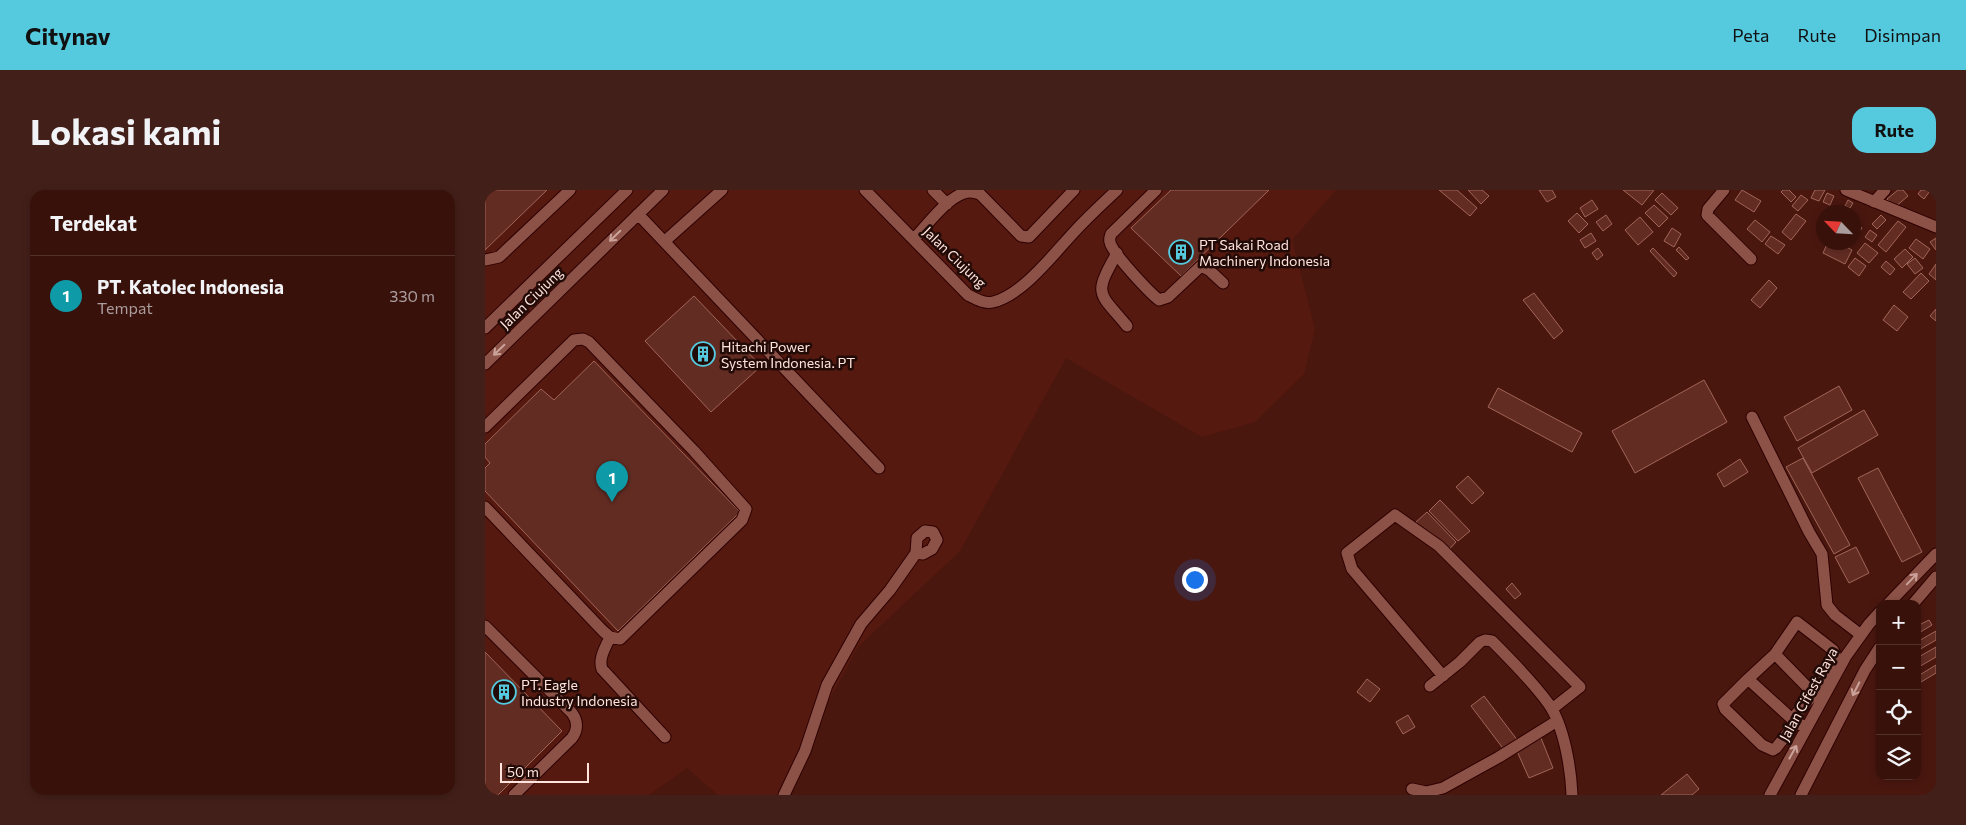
<!DOCTYPE html>
<html lang="id">
<meta charset="utf-8">
<style>
:root{--surface:#38110b;--page:#431f19;--text:#f1f3f6;--muted:#ab9d9d;--line:#52312c;--accent:#55cadf}
body{margin:0;font-family:Commissioner,sans-serif;background:var(--page);color:var(--text)}
.controls{position:absolute;right:15px;bottom:15px;display:grid;overflow:hidden;border-radius:10px;box-shadow:0 2px 8px #0003}
.controls button{width:45px;height:45px;display:grid;place-items:center;padding:0;border:0;border-bottom:1px solid var(--line);background:var(--surface);color:var(--text);font:25px sans-serif}
.compass{position:absolute;left:1331px;top:15px;width:45px;height:45px;border-radius:50%;background:var(--surface);box-shadow:0 2px 8px #0003;rotate:295deg}
.scale{position:absolute;left:15px;bottom:12px;width:89px;box-sizing:border-box;padding-left:5px;border:2px solid #ffe3dd;border-top:0;font-size:14px;line-height:18px;white-space:nowrap;color:#ffe3dd;-webkit-text-stroke:4px #220b07;paint-order:stroke}
.you{position:absolute;left:709px;top:389px;width:18px;height:18px;margin:-12px;border:4px solid #fff;border-radius:50%;background:#1a73e8;box-shadow:0 0 0 8px #1a73e833}
.badge{display:grid;place-items:center;width:32px;height:32px;border-radius:50%;background:var(--accent);color:#fff;font-size:16px;font-weight:700}
.pin{position:absolute;translate:-50% -41px;filter:drop-shadow(0 1px 2px #0008)}
.pin::after{content:'';position:absolute;top:26px;width:18px;height:15px;background:inherit;clip-path:polygon(0 0,100% 0,50% 100%)}
.list{margin:0;padding:0;list-style:none}
h2{display:flex;justify-content:space-between;align-items:center;height:65px;margin:0;padding:0 20px;font-size:21px}
h2 small{font-size:16px;font-weight:400;color:var(--muted)}
.list li{display:grid;grid-template-columns:32px 1fr auto;gap:15px;align-items:center;box-sizing:border-box;height:80px;padding:0 20px;border-top:1px solid var(--line)}
.list b{display:block;font-size:19px;white-space:nowrap}
.list p{margin:0;font-size:16px;white-space:nowrap;color:var(--muted)}
.list em{font-size:16px;font-style:normal;color:var(--muted)}
.icon{flex:none;width:28px;height:28px;fill:none;stroke:currentColor;stroke-width:2;stroke-linecap:round;stroke-linejoin:round}
.map{position:relative;flex:none;width:1451px;height:605px;overflow:hidden;border-radius:15px}
header{display:flex;align-items:center;gap:30px;box-sizing:border-box;height:70px;padding:0 25px;background:var(--accent);color:#111}
header strong{font-size:24px}
nav{display:flex;gap:28px;margin-inline-start:auto;font-size:18px}
.intro{display:flex;align-items:center;justify-content:space-between;box-sizing:border-box;height:120px;padding:0 30px}
h1{margin:0;font-size:35px}
.button{padding:12px 22px;border-radius:15px;background:var(--accent);color:#111;font-size:18px;font-weight:700}
main{display:flex;gap:30px;padding:0 30px}
aside{flex:1;background:var(--surface);border-radius:15px;box-shadow:0 2px 8px #0003}
.map>svg:first-child{display:block}
.built{fill:#551910}
.building{fill:#622c23;stroke:#a16559}
.lines{fill:none;stroke-linecap:round;stroke-linejoin:round}
.minor-casing{stroke:#2e0000;stroke-width:13}
.minor{stroke:#8c5247;stroke-width:11}
.oneway{stroke:#cba29a}
.labels{text-anchor:middle;dominant-baseline:central;stroke-width:5;stroke-linejoin:round;paint-order:stroke}
.poi-label{font-size:14px;fill:#ffe3dd;stroke:#220b07;text-anchor:start}
.street-label{font-size:14px;fill:#ffe3dd;stroke:#220b07}
</style>
<header>
<strong>Citynav</strong>
<nav><a>Peta</a><a>Rute</a><a>Disimpan</a></nav>
</header>
<div class="intro"><h1>Lokasi kami</h1><a class="button">Rute</a></div>
<main>
<aside>
<h2>Terdekat<small></small></h2>
<ul class="list">
<li><span class="badge" style="background:#0f9aa8">1</span><div><b>PT. Katolec Indonesia</b><p>Tempat</p></div><em>330 m</em></li>
</ul>
</aside>
<div class="map">
<svg width="1451" height="605" viewBox="0 0 1451 605">
<rect width="100%" height="100%" fill="#4a170f"/>
<path class="built" d="M0,0h851l-44,50 23,89 -11,45 -49,48 -53,15 -136,-79 -106,193 -102,96 -80,148h-60l-31,-27 -38,27h-164z"/>
<path class="building" d="M0,0h62l-62,60z
M686,0h98l-88,86 -50,-48z
M954,0h18l20,18 -7,8z
M983,0h14l7,6 -8,8z
M1054,0h13l4,7 -9,5z
M1138,0h31l-12,15z
M1257,0l19,11 -7,11 -19,-12z
M1298,0h6l7,7 -5,5 -10,-10z
M1330,0h10l-6,11 -8,-3z
M1413,0h5l5,6 -14,12 -7,-9z
M1436,0l9,1 -6,8 -6,-5z
M1177,3l16,15 -7,7 -16,-15z
M1342,3l7,3 -4,9 -7,-3z
M1316,5l7,5 -10,11 -6,-5z
M1107,10l6,9 -13,8 -5,-9z
M1363,10l5,3 -3,5 -5,-2z
M1169,15l14,13 -9,9 -14,-14z
M1092,23l11,11 -9,9 -11,-12z
M1311,24l10,7 -15,19 -9,-8z
M1121,25l6,9 -9,7 -7,-9z
M1396,25l5,5 -9,9 -5,-5z
M1155,27l13,15 -15,13 -13,-15z
M1270,30l15,12 -8,10 -15,-13z
M1413,31l8,6 -20,25 -8,-7z
M1368,32l9,6 -6,8 -3,-1z
M1187,38l9,6 -7,13 -10,-6z
M1385,40l7,5 -5,7 -7,-5z
M1106,43l5,8 -11,7 -5,-8z
M1286,46l14,9 -7,9 -13,-10z
M1451,48v12l-6,-8z
M1431,49l14,10 -7,10 -14,-11z
M1343,52h9l15,8 -7,14 -22,-11z
M1380,53l13,10 -9,10 -12,-10z
M1194,57l10,11 -3,2 -10,-10z
M1113,58l5,7 -6,5 -5,-7z
M1168,58l24,25 -3,4 -24,-26z
M1420,59l8,8 -11,11 -8,-9z
M1370,68l11,8 -7,10 -11,-9z
M1430,68l8,10 -8,6 -8,-10z
M1401,71l9,8 -5,6 -9,-8z
M1451,74v16l-7,-6z
M1436,83l8,8 -18,18 -8,-7z
M1284,90l8,8 -17,20 -9,-8z
M1049,103l29,38 -9,8 -31,-39z
M209,106l67,70 -50,46 -66,-71z
M1409,115l14,12 -11,14 -14,-11z
M1451,119v12l-6,-5z
M109,171l146,151 -122,119 -133,-140v-23l5,-5 -5,-6v-13l56,-55 13,11z
M1219,190l23,42 -92,51 -23,-42z
M1354,196l13,24 -55,31 -13,-24z
M1013,198l84,45 -10,19 -84,-45z
M1379,220l14,25 -66,38 -14,-25z
M1318,268l47,87 -16,9 -48,-87z
M1255,269l8,13 -24,15 -7,-13z
M1393,278l44,84 -20,10 -44,-84z
M983,286l16,17 -12,11 -16,-17z
M955,310l30,31 -12,10 -29,-30z
M942,322l29,30 -10,11 -30,-31z
M1371,357l13,26 -20,10 -14,-26z
M1027,393l9,11 -6,5 -9,-10z
M1444,430l3,5 -15,9v-8z
M1451,441v9l-19,11v-9z
M1451,457v10l-19,11v-10z
M0,462l77,79 -64,64h-13z
M1451,475v8l-15,9 -3,-6z
M882,489l13,10 -10,13 -13,-10z
M999,506l34,45 -13,10 -34,-45z
M923,525l7,12 -12,7 -7,-12z
M1056,548l12,30 -24,10 -13,-29z
M1202,584l12,15 -7,6h-31z"/>
<g class="lines">
<g class="minor-casing">
<path id="minor" d="M380,0l103,105c8,4 16,9 25,7 30,-7 62,-50 83,-72 13,-14 27,-27 41,-40
M448,0l14,14
M671,0l-45,44c-1,3 -2,5 -1,8 2,11 39,50 49,58l9,-3 33,-31 8,4 14,13
M1239,0l-16,19 -1,6 44,44
M1361,0l90,37
M1389,12l11,-12
M153,24l241,254
M429,49c12,-13 33,-41 50,-46 6,-2 10,-1 16,1l41,42 8,1 45,-47
M180,51l57,-51
M632,63c-24,43 -19,38 10,73
M0,70l14,-3 71,-67
M0,138l142,-138
M0,174l178,-174
M1267,227l57,115 13,22 5,51 8,10 26,20
M0,237l89,-87 9,-1 6,3 105,109 52,58 -4,11 -122,119 -10,-2 -7,-6 -118,-124
M1403,414l48,-50
M1428,414l23,-27
M0,436l87,87c6,8 6,17 0,25l-58,57
M125,447c-4,10 -12,21 -8,32l63,68
M1290,464l39,40
M958,486l-91,-107 -5,-16 48,-38 44,31 141,141 -28,22
M1263,489l27,-25 22,-32 36,28 2,4v8l-17,23 -4,9 -22,25
M945,496l30,-24 20,-20 5,-2 7,1c18,18 41,41 56,62 16,22 23,66 24,92
M1312,531l-21,27 -3,2 -11,-5 -37,-36 -2,-5 25,-25 44,40 14,9
M927,599l14,3 17,-4 56,-31 58,-36
M299,605l21,-44 22,-66 34,-61 29,-34 26,-37 1,-15 8,-7 8,1 4,8 -5,9 -9,5 -7,-1
M1285,605l76,-139 23,-32 11,-12
M1316,605l64,-125 15,-23"/>
</g>
<use href="#minor" class="minor"/>
</g>
<defs><path id="oneway-shaft" d="M-6 0H5M1.5-3L5.5 0L1.5 3" fill="none" stroke-width="1.6" stroke-linecap="round" stroke-linejoin="round" transform="scale(1.25)"/></defs>
<g class="oneway">
<use href="#oneway-shaft" transform="translate(130 46) rotate(136)"/>
<use href="#oneway-shaft" transform="translate(14 160) rotate(136)"/>
<use href="#oneway-shaft" transform="translate(1427 389) rotate(-46)"/>
<use href="#oneway-shaft" transform="translate(1371 499) rotate(117)"/>
<use href="#oneway-shaft" transform="translate(1308 562) rotate(-61)"/>
</g>
<defs>
<g id="building-ring" transform="scale(1.25)"><circle r="9.5" fill="#220b07" stroke="#55cadf" stroke-width="1.5"/><path d="M-4-6H4V6H1V3H-1V6H-4ZM-2.5-4.3h1.7v1.8h-1.7ZM.8-4.3h1.7v1.8H.8ZM-2.5-1h1.7V.8h-1.7ZM.8-1h1.7V.8H.8Z" fill="#55cadf"/></g>
</defs>
<g fill-rule="evenodd">
<use href="#building-ring" x="696" y="62"/>
<use href="#building-ring" x="218" y="164"/>
<use href="#building-ring" x="19" y="502"/>
</g>
<g class="labels">
<g class="poi-label">
<text x="714" y="54">PT Sakai Road<tspan x="714" dy="16">Machinery Indonesia</tspan></text>
<text x="236" y="156">Hitachi Power<tspan x="236" dy="16">System Indonesia. PT</tspan></text>
<text x="36" y="494">PT. Eagle<tspan x="36" dy="16">Industry Indonesia</tspan></text>
</g>
<g class="street-label">
<text transform="translate(470 67) rotate(44)">Jalan Ciujung</text>
<text transform="translate(46 108) rotate(-44)">Jalan Ciujung</text>
<text transform="translate(1323 504) rotate(-61)">Jalan Cifest Raya</text>
</g>
</g>
</svg>
<div class="controls">
<button>+</button>
<button>−</button>
<button><svg class="icon" aria-label="locate" viewBox="0 0 24 24"><circle cx="12" cy="12" r="6"/><path d="M12 2v4M12 18v4M2 12h4M18 12h4"/></svg></button>
<button><svg class="icon" aria-label="layers" viewBox="0 0 24 24"><path d="M12 4l9 5-9 5-9-5zM3 14l9 5 9-5"/></svg></button>
</div>
<svg class="compass" viewBox="-18 -18 36 36"><path d="M0-13l5 13h-10z" fill="#e53935"/><path d="M0 13l5-13h-10z" fill="#ab9d9d"/></svg>
<div class="scale">50 m</div>
<div class="you"></div>
<div class="pin badge" style="left:127px;top:312px;background:#0f9aa8">1</div>
</div>
</main>
